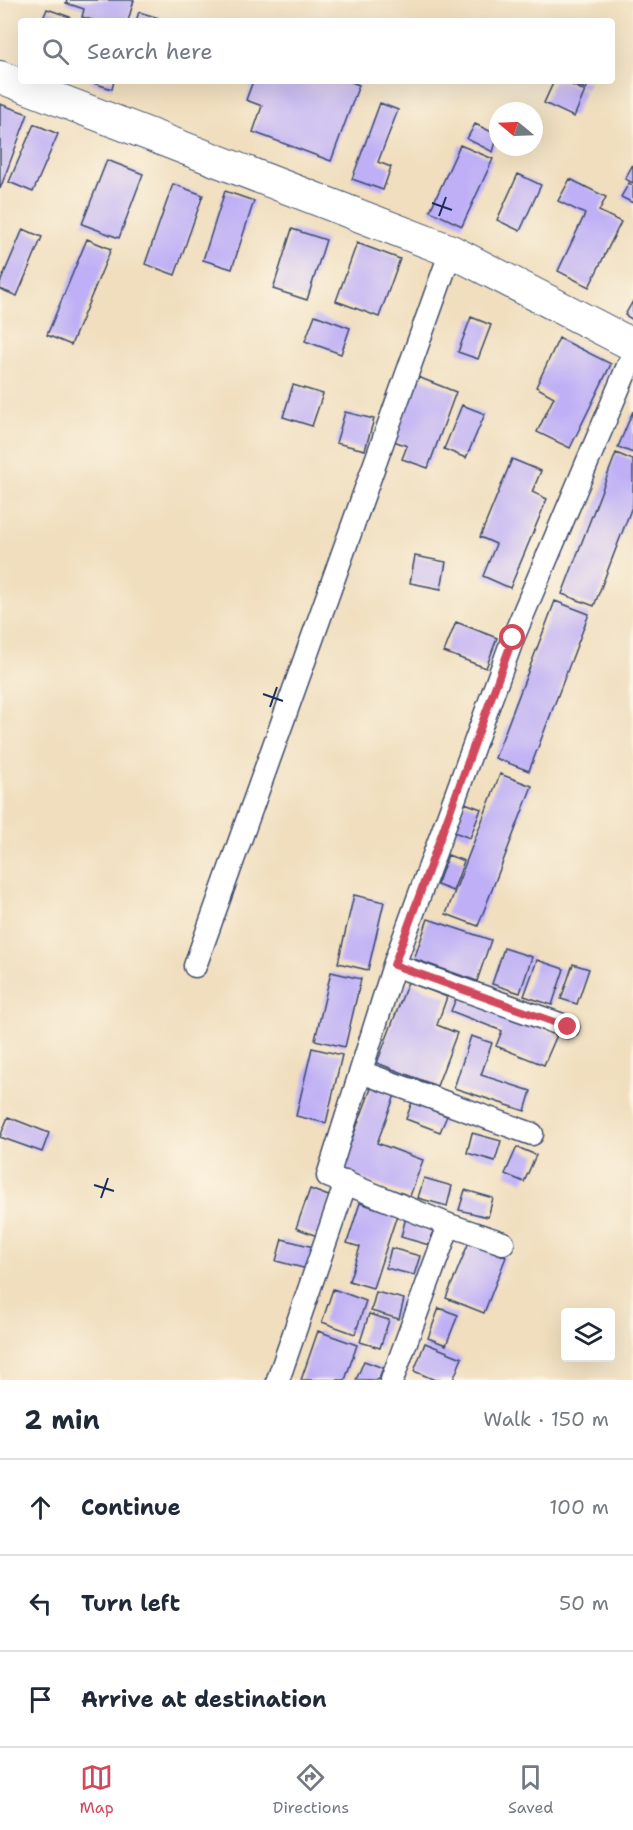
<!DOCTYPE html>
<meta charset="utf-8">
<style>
:root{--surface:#fff;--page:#f6f6f7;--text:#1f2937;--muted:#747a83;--line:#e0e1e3;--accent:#d1495b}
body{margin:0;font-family:"Shantell Sans",sans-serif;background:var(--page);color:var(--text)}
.controls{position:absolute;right:18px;bottom:18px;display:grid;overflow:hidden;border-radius:6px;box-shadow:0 6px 24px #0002}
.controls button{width:54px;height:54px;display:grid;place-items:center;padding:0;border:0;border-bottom:2px solid var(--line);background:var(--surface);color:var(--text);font:30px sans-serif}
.compass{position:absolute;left:489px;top:102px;width:54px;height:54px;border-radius:50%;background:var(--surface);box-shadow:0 6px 24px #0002;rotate:289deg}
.stop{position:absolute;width:18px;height:18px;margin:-14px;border:4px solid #d1495b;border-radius:50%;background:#fff}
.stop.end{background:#d1495b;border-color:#fff;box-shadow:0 2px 6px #0008}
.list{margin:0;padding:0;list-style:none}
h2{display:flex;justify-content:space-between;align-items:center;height:78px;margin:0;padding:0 24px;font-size:26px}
h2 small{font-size:20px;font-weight:400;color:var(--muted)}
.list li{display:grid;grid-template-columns:39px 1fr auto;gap:18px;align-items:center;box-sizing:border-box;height:96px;padding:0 24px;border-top:2px solid var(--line)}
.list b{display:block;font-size:22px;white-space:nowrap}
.list em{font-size:20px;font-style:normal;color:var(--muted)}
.icon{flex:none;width:33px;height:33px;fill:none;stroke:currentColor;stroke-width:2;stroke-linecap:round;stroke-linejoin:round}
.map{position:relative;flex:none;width:633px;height:1380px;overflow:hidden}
.search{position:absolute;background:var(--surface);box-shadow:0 6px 24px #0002;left:18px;right:18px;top:18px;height:66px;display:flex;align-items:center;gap:15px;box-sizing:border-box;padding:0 21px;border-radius:6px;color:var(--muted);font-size:22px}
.sheet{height:366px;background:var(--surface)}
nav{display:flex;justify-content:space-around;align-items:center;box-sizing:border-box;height:84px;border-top:2px solid var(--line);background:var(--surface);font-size:16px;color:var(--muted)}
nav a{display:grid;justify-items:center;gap:3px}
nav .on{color:var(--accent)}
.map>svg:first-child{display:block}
.building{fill:#beaff6}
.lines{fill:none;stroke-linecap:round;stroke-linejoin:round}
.street-casing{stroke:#3b496c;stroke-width:25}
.secondary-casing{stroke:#3b496c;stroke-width:34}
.street{stroke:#fff;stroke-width:22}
.secondary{stroke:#fff;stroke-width:32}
.route{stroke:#d1495b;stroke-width:8}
.ticks{fill:none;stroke:#1b2f5e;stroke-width:2}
</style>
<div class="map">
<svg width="633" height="1380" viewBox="0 0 633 1380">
<rect width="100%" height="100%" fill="#fcf5e5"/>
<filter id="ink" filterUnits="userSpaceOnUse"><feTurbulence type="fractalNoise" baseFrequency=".0167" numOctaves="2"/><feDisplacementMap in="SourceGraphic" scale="12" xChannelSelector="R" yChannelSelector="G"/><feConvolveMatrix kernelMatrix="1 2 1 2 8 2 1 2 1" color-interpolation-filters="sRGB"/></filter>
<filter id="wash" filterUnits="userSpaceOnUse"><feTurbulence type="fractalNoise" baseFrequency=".008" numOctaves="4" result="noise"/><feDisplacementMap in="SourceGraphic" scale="24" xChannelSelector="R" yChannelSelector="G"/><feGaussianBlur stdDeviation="1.35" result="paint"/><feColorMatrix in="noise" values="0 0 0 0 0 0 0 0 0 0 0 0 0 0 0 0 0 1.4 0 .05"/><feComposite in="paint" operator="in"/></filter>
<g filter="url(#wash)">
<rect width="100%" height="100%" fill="#f0debe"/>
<g id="blocks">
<path class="building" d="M67,0h67l-6,21h-33l-13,-4 2,-8 -18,-6z
M47,9l23,8 -1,4h-27z
M139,12l20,6 -1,3h-22z
M87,81h27l-2,8z
M253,81h96l10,4 -28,76 -78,-29 9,-26 -16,-6z
M554,81h9l22,10 -11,26 -30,-14z
M567,81h23l-4,8z
M380,103l18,7 -20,52 13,5 -8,23 -31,-11z
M0,104l28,10 -28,75z
M34,124l24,10 -25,58 -24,-10z
M475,124l23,11 -5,17 -26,-13z
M460,145l33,14 -31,67 -32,-15z
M107,160l36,14 -24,64 -37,-14z
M633,164v19l-8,-4z
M518,174l23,11 -21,46 -23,-11z
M570,179l36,18 -7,14 22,11 -32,65 -31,-16 27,-57 -27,-13z
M629,183l4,3v17l-12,-6z
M173,184l30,11 -28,80 -30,-11z
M225,191l29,10 -22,68 -29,-9z
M23,229l19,8 -25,59 -17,-7v-6z
M292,229l34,11 -19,60 -34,-11z
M87,239l24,10 -40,96 -24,-10z
M357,243l43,16 -21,58 -43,-16z
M633,301v19l-8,-5z
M315,315l35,13 -9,26 -36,-13z
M471,317l20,8 -13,34 -20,-7z
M559,338l52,26 -41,84 -33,-16 17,-35 -18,-10z
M418,377l38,15 -28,76 -26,-9 5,-13 -13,-5z
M293,385l30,9 -11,32 -29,-9z
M462,405l23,9 -19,44 -22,-9z
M633,411v42l-15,-6z
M345,412l29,7 -9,31 -29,-7z
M616,453l17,7v44l-39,102 -32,-12z
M512,459l29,12 -9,21 15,7 -37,89 -27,-12 13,-32 -16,-7z
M415,556l31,6 -5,27 -31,-6z
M555,601l34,13 -60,157 -34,-13z
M456,622l41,16 -11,30 -42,-16z
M500,774l32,12 -54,140 -32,-12z
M465,803l16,6 -11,29 -16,-6z
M448,855l16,6 -11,30 -16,-6z
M354,895l30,7 -16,68 -30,-7z
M428,919l63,21 -14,41 -63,-22z
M504,948l28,9 -12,36 -28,-9z
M537,960l27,9 -12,36 -28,-9z
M573,964l16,5 -12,35 -16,-5z
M331,972l30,7 -16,68 -30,-7z
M408,982l39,15 -10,28 20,8 -20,53 -60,-23z
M457,996l100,39 -13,30 -48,-19 6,-15 -51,-20z
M471,1036l21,7 -11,32 50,16 -6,20 -71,-23z
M312,1048l30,7 -16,68 -30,-7z
M372,1086l23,9 -18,48 46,17 -13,36 -70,-25z
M412,1102l35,14 -7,16 -34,-13z
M8,1117l41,16 -7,19 -42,-15z
M472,1133l29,8 -6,20 -28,-8z
M517,1147l19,8 -12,27 -19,-8z
M424,1178l28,8 -5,20 -29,-8z
M310,1189l21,8 -14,39 -21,-8z
M465,1190l28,8 -5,19 -29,-7z
M360,1203l37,12 -24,73 -24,-7 11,-34 -13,-4z
M406,1217l29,8 -6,20 -28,-8z
M282,1239l39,10 -6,22 -39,-10z
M469,1242l37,15 -22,56 -38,-15z
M391,1248l29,8 -6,19 -28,-7z
M333,1289l33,12 -11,33 -33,-12z
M376,1292l28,7 -5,20 -28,-8z
M439,1308l19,7 -12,30 -18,-7z
M369,1314l20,6 -9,28 -20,-6z
M318,1331l39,14 -12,35h-44z
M425,1343l37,15 -9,22h-18l-21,-9z
M364,1361l19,7 -5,12h-22z"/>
</g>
</g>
<g filter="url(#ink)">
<use href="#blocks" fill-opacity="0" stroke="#3b496c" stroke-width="1.5"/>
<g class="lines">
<g class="street-casing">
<path id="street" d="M394,965l174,62
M195,966l256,-715
M361,1072l171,62
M503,1243l-54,-18 -121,-49 66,-211 119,-327 120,-284
M278,1380l68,-198
M392,1380l57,-155"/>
</g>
<g class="secondary-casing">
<path id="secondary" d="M0,77l451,174 182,94"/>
</g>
<use href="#street" class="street"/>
<use href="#secondary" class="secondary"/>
</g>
</g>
<g class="lines" filter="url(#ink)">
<path class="route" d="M513,638l-119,327 174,62"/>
</g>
<path class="ticks" d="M432,203l20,7M439,216l7,-19M263,694l20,7M270,707l7,-20M94,1185l20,6M101,1198l7,-20"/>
</svg>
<div class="controls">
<button><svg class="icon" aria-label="layers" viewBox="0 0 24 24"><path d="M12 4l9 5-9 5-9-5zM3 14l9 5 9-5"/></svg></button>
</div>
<svg class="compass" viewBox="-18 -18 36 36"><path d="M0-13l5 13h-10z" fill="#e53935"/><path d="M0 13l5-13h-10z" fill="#747a83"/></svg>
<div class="stop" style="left:513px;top:638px"></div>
<div class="stop end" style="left:568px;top:1027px"></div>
<div class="search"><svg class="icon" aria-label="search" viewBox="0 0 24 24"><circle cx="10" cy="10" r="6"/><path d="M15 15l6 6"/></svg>Search here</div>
</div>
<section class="sheet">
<h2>2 min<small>Walk · 150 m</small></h2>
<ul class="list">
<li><svg class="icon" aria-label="ahead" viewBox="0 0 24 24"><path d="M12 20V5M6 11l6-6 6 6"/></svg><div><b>Continue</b></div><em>100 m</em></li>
<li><svg class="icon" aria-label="left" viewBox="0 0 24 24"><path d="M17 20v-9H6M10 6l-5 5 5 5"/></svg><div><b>Turn left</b></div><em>50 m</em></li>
<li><svg class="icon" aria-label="arrive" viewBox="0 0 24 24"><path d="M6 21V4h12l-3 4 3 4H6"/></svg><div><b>Arrive at destination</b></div></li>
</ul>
</section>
<nav>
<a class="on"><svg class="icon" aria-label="map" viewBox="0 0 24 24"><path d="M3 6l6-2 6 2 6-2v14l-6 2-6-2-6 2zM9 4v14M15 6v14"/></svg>Map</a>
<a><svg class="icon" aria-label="directions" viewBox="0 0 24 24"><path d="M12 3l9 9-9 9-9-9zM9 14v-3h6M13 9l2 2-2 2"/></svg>Directions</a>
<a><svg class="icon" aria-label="saved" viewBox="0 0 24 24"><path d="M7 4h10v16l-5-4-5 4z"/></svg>Saved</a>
</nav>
